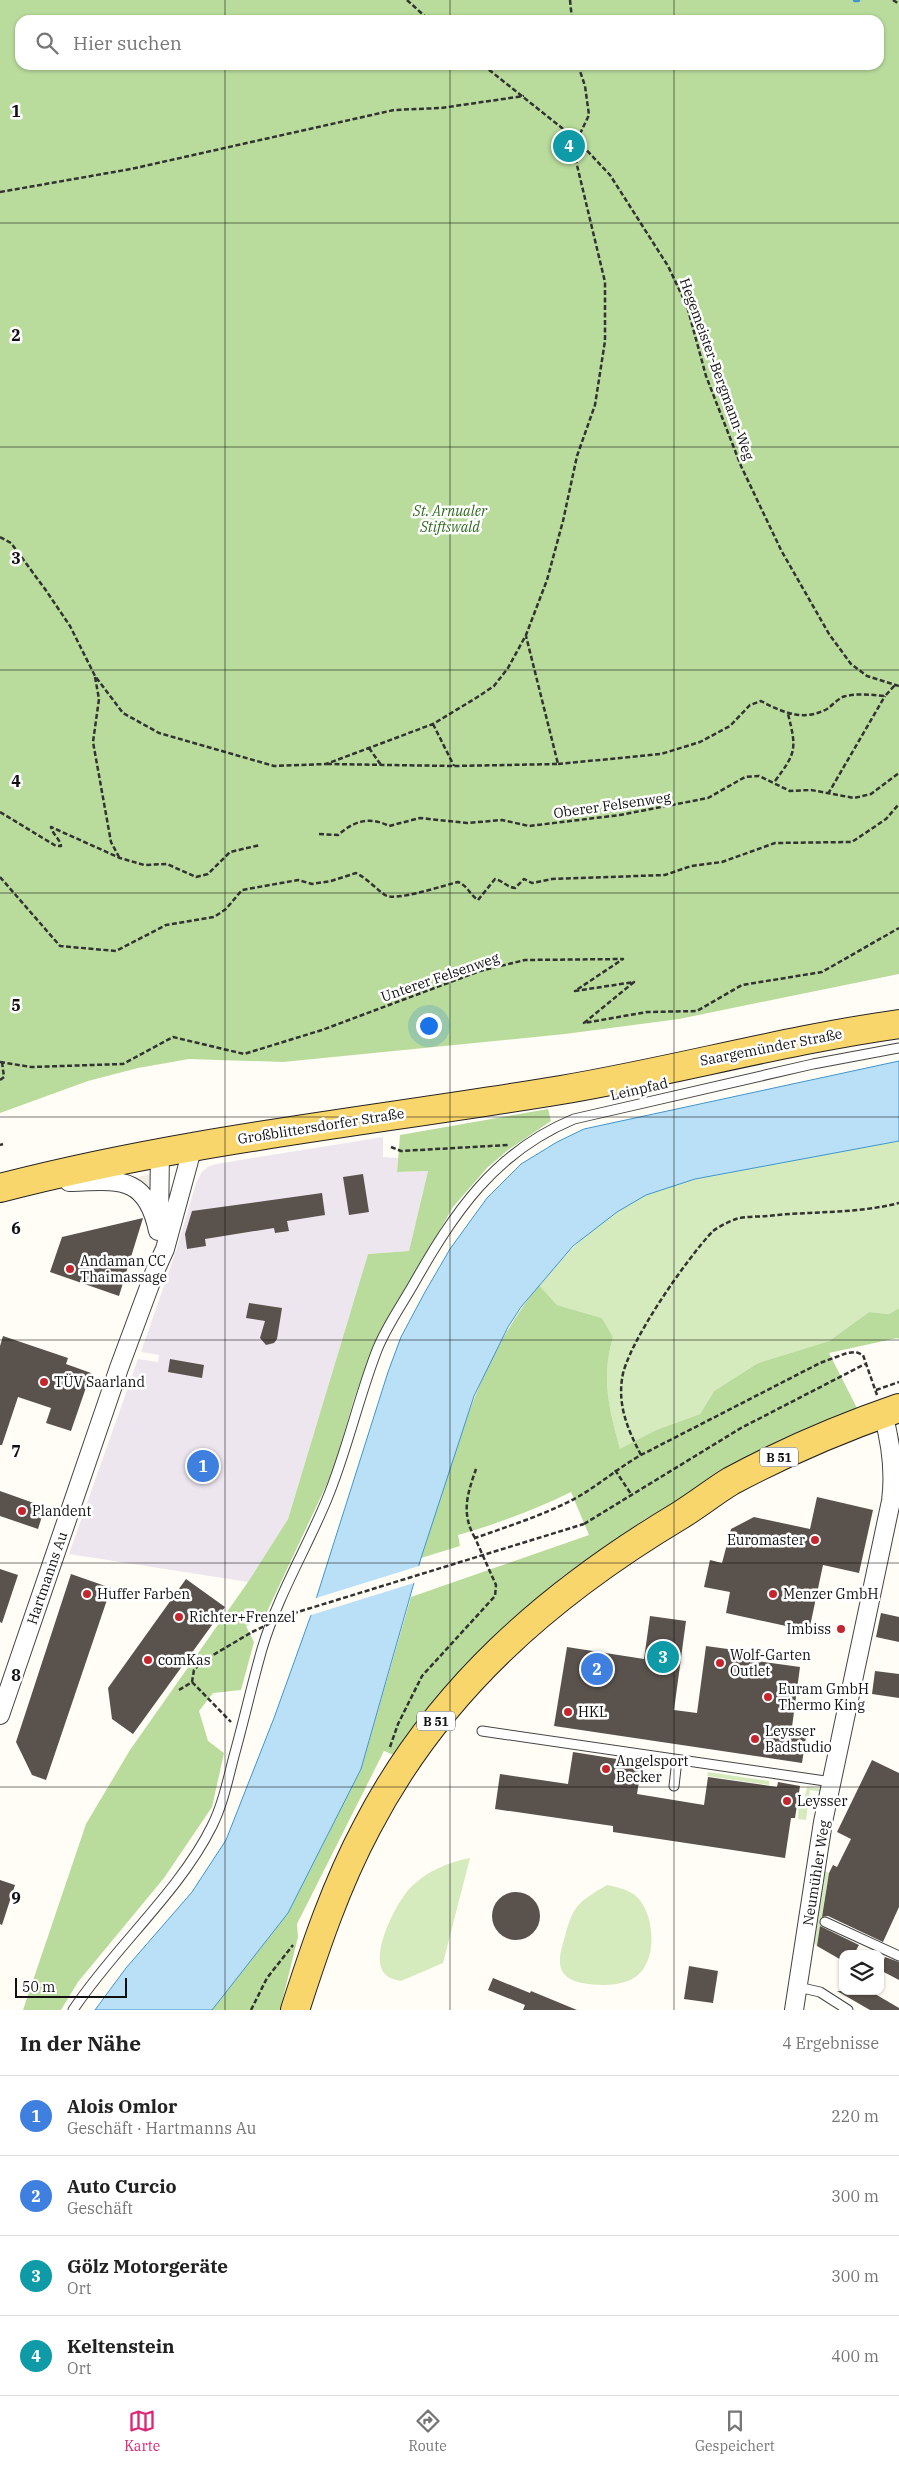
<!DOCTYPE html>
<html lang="de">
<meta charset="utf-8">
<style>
:root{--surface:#fff;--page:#f2f2f2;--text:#222;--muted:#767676;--line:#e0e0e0;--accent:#db2777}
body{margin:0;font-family:"IBM Plex Serif",serif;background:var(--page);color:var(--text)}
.controls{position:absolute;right:15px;bottom:15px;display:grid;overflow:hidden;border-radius:10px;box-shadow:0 1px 4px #0004}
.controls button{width:45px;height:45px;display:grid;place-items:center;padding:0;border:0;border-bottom:1px solid var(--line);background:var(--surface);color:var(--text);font:25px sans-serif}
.scale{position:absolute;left:15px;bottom:12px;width:112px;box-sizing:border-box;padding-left:5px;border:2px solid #111;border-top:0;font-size:14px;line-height:18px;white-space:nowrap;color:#111;-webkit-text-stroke:4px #fff;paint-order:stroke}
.you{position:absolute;left:428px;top:1025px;width:18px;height:18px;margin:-12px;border:4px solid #fff;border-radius:50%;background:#1a73e8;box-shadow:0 0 0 8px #1a73e833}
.badge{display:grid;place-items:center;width:32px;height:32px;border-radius:50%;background:var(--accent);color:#fff;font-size:16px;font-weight:700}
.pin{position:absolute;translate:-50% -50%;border:2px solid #fff;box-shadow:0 1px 5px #0006}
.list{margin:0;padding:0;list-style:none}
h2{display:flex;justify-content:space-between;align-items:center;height:65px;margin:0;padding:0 20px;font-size:21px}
h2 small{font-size:16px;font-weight:400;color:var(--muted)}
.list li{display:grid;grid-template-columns:32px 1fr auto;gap:15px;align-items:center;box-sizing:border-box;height:80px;padding:0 20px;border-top:1px solid var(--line)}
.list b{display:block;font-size:19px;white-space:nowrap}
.list p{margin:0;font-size:16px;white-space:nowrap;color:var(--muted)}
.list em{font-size:16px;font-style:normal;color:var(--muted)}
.icon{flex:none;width:28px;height:28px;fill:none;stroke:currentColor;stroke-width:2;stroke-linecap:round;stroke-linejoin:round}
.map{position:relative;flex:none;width:899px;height:2010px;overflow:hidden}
.search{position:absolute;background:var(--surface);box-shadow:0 1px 4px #0004;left:15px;right:15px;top:15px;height:55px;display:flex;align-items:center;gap:12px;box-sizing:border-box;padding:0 18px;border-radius:15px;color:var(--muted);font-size:19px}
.sheet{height:385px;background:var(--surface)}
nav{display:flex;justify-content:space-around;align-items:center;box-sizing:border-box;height:70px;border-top:1px solid var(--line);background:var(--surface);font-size:14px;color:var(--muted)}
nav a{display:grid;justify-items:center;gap:2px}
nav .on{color:var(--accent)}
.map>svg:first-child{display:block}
.industrial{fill:#eee6ef}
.green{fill:#d5ebbd}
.forest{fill:#b9dc9c;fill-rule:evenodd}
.plaza{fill:#f1ede2}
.water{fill:#b9e0f7;stroke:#3f96cf}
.pier{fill:#fffdf5}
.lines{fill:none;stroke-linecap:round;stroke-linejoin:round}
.stream{stroke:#3f96cf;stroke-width:4.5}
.building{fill:#5a524d}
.service-casing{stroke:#444;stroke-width:11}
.minor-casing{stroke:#444;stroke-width:20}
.primary-casing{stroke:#222;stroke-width:30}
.path{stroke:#333;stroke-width:2.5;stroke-dasharray:5 2.5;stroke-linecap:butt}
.service{stroke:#fff;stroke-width:9}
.minor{stroke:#fff;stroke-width:18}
.primary{stroke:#f9d66b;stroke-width:28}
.path-bridge{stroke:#333;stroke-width:2.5;stroke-dasharray:5 2.5;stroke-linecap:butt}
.grid{fill:none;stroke:#111;stroke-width:1;stroke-opacity:0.55}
.poi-dot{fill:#c4262e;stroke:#fff;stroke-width:2}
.labels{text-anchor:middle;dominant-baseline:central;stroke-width:5;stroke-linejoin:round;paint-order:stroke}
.shield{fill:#fff;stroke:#585858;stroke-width:1}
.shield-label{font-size:12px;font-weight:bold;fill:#111}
.street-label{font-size:14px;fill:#111;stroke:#fff}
.park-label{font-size:14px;font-style:italic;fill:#2f6b1f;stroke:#fff}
.poi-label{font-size:14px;fill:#111;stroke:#fff;text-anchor:start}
.grid-label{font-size:16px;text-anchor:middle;font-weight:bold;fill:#111;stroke:#fff;stroke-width:5;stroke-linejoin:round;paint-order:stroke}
</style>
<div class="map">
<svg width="899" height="2010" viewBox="0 0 899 2010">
<rect width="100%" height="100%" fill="#fffdf5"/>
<path class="industrial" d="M383,1137v20l15,1 -1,14 31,-1 -19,80 -41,3 -80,265 -40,63 -179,-28 69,-195 20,3 1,-7 -18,-3 35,-101 20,-68 6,-11 7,-6 7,-2z"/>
<path class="green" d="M899,1141v167l-10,6 -20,-2 -40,29 -71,22 -44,28 -14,23 -44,16 -36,20c-11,-42 -19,-71 -7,-113l-11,-19 -45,-13 -18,-20c27,-32 56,-62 93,-83 34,-19 73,-25 110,-32 52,-11 104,-20 157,-29z
M708,1772l61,9v4l-62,-9z
M807,1787l17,2v3l-14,-2 -4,30 -8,-1 1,-18h5z
M470,1858l-27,105 -42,18c-6,-1 -13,-3 -17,-8 -15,-18 13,-73 28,-87 16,-15 36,-24 58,-28z
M822,1870l7,3 -12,73 -7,-7z
M607,1885c10,2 24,5 31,13 17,18 19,61 0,77 -14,12 -39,11 -56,8 -28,-6 -24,-24 -17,-47 2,-8 5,-18 9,-25 8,-12 21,-19 33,-26z"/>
<path class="forest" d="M0,0h899v974l-220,45 -114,15 -282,28 -94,-3 -51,9 -50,13 -88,32zM20,20h859v45h-859z
M548,1109l3,12 -43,29 -21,18 -34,39 -78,136 -21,56 -21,72 -68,145 -19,10 8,16 -13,48 -28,3 -14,18 9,30 16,12 -12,54 -48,71 -86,104 -17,28h-38l63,-186 44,-74 118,-168 40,-63 80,-265 41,-3 19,-80 -31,1 3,-37z
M539,1285l18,20 45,13 11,19c-12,42 -4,71 7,112l36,-19 44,-16 14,-23 44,-28 71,-22 40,-29 20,2 10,-6v31l-2,-1 -68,15 30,59 -57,25 -157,82 -82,57 -82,74 -87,105 -10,-4 -87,173 1,13 -18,73h-68l76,-97 73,-144 50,-172 178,-62 -18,-43c-37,18 -74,32 -113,43l2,11 -39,12c31,-95 54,-194 118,-273z"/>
<path class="plaza" d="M152,1174v12l-7,1 -12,-9z"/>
<path class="water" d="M899,1061v80l-204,38 -49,16 -29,17 -44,34 -52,61 -13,20 -34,69 -53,162 -60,211 -73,144 -76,97h-117l31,-42 66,-76 34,-52 48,-122 37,-103 77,-243 13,-35 24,-45 25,-43 37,-51 34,-34 36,-22 27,-13z"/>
<path class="pier" d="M422,1565l-5,17 -109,34 5,-17z"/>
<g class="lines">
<path class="stream" d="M855,0h3"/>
</g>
<path class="building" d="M363,1174l6,38 -20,3 -6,-38z
M322,1193l3,22 -38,6 2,10 -14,2 -1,-5 -69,11 1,7 -19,3 -2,-15 7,-23z
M143,1218l-24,78 -69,-24 12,-35z
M249,1303l33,5 -5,31 -3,4 -8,2 -6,-7 5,-17 -19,-3z
M3,1336l65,22 -2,6 25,9 -20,58 -25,-8 5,-15 -33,-11 -16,48h-2v-99z
M170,1359l34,6 -2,13 -34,-6z
M0,1491l45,16 -7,22 -38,-13z
M817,1497l56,13 -14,63 -36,-8 -14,66 -83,-18 4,-21 -26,-5 6,-27 12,3 9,-34 23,-12 56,12z
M0,1569l18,6 -16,48 -2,-1z
M71,1574l40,14 -65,192 -14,-5 -16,-33z
M186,1579l39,28 -92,127 -21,-15 -4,-31z
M881,1613l18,4v25l-23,-5z
M650,1616l36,5 -12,89 23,3 9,-67 36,5 -1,8 59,8 -8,60 15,3 -5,33 -248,-37 13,-79 77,12z
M875,1671l24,3v24l-27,-4z
M573,1752l69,11 -5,31 67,11 4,-28 69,10 1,-5 22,4 -5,32h-4l-6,40 -172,-26v-6l-118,-17 5,-35 68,10z
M872,1760l27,13v134l-16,35 -55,-26 -6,1 7,-44 4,-8 4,2 14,-28 -14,-7z
M0,1880l15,5 -13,40 -2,-1z
M492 1916a24 24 0 1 1 48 0a24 24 0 1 1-48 0Z
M820,1926l39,19 -5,9h-11v7l-26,-15z
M885,1957l14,5v18l-19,-10z
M689,1966l29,5 -5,32 -29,-4z
M493,1978l37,15 1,-2 46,19h-54l2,-5 -37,-15z
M837,1991h33l29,17v2h-29z"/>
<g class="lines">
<g class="service-casing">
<path id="service" d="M482,1731l350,51
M674,1786l3,-26
M825,1922l74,34
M798,1987l22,5 28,18
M73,2010c41,-62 107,-119 139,-184 11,-22 16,-47 22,-70 10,-36 18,-72 28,-107 16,-54 44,-99 65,-150 20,-48 31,-100 50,-149 9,-23 24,-44 36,-65 41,-72 81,-133 161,-166l239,-55 86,-16"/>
</g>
<g class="minor-casing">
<path id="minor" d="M69,1182c47,-1 77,-9 89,49
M159,1223l1,-71
M0,1715l119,-347 36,-97 10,-22 28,-103
M794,2010l29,-188 68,-321c4,-30 0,-58 -8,-87"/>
</g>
<g class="primary-casing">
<path id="primary" d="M0,1188c184,-48 374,-67 561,-98 113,-19 224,-50 338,-66
M295,2010c20,-62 41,-125 72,-183 71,-137 182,-233 312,-311 18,-11 34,-24 52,-35 54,-29 110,-53 168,-73"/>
</g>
<path class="path" d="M407,0l22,20
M570,0l2,20
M893,0l6,4
M483,65l94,75 33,35 58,91 19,40 19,70 35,90 40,84 48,84 22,30 16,12 32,10
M0,192l131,-23 263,-59 47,-2 83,-12
M0,537l11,6 34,46 25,37 25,50 28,37 36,20 115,33 52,-2 107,-40 43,-26 18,-12 14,-18 18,-33 21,-55 16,-59 14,-65 18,-51 10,-64v-59l-29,-121 1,-21 12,-25 -4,-29 -7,-21
M95,677l4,22 -6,43 18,100 8,15
M433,724l21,42
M369,748l12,17
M327,764l127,2 104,-2 -32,-128
M558,764l103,-10 39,-12 30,-16 20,-21 11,-4c21,11 42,21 66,8 6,-4 12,-12 19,-13 13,-3 26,-1 39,0l10,-11
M775,781c21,-28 22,-32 13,-67
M828,794l57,-98
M0,812l56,34h5c-1,-7 -8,-11 -10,-19l69,31 24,7 23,-1 29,13 12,-3 22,-22 30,-7
M319,834l19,1c16,-14 31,-19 51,-9l31,-8 47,5 35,-3 27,6 91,-11 88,-17 37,-21 14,-1 31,15 21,-1 43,8 17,-4 28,-21
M0,877l60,69 56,5 50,-26 48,-8 12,-8 16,-19 56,-10 14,4 19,-3 25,-8c13,7 19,15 29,22 10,7 60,-10 73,-13 10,4 12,13 20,18l17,-21c8,2 12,8 20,9l9,-9 8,4 20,-4 113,-4 26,-9 31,-4 53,-19 77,-1 34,-23 13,-15
M0,1062l31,5 92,-3 50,-27 71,17 78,-24 158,-59 45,-11 98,-1 -48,32 59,-9 -50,41 63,-11 50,-1 45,-26 80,-13 77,-44
M0,1080l4,-3 -2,-15
M0,1145l3,-1
M391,1147l10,4 107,-6
M876,1390l23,-8
M641,1455c-13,-25 -23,-48 -19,-76 4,-34 66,-122 91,-148 5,-4 17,-10 23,-12 10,-3 21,-2 31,-3 44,-5 89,-2 132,-13
M615,1470l16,24
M584,1524l157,-96 126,-65
M475,1538c-14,-25 -8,-43 1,-69
M192,1682l39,40
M179,1690l13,-8 2,-12 9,-9 49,-29
M390,1747l8,-23 24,-48 73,-80 1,-11 -21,-47c34,-12 69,-23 101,-40 23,-13 42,-30 65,-43l179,-92 27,-10 9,-1 7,3 14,40
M251,2010l16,-32 26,-33"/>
<use href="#service" class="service"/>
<use href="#minor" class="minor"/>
<use href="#primary" class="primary"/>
<path class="path-bridge" d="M252,1632l36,-17 296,-91"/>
</g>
<path class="grid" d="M225,0v20M450,0v20M674,0v20M225,65v1945M450,65v1945M674,65v1945M0,223h899M0,447h899M0,670h899M0,893h899M0,1117h899M0,1340h899M0,1563h899M0,1787h899"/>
<g class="poi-dot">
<circle cx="70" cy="1269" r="5"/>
<circle cx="44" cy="1382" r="5"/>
<circle cx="22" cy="1511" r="5"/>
<circle cx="815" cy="1540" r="5"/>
<circle cx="87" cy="1594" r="5"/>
<circle cx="773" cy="1594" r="5"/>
<circle cx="179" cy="1617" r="5"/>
<circle cx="841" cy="1629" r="5"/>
<circle cx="148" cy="1660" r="5"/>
<circle cx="720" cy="1663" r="5"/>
<circle cx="768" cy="1697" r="5"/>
<circle cx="568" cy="1712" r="5"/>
<circle cx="755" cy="1739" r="5"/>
<circle cx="606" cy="1769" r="5"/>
<circle cx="787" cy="1801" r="5"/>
</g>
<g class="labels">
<g class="shield">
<rect x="760" y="1447.5" width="38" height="19" rx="4"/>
<rect x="417" y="1711.5" width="38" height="19" rx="4"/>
</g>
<g class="shield-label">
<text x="779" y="1457">B 51</text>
<text x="436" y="1721">B 51</text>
</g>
<g class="street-label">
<text transform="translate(717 369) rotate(70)">Hegemeister-Bergmann-Weg</text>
<text transform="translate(612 805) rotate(-8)">Oberer Felsenweg</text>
<text transform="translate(440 977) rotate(-19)">Unterer Felsenweg</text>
<text transform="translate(771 1047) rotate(-11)">Saargemünder Straße</text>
<text transform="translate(639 1089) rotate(-13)">Leinpfad</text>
<text transform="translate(321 1126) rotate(-9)">Großblittersdorfer Straße</text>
<text transform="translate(47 1578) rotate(-71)">Hartmanns Au</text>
<text transform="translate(816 1873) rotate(-81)">Neumühler Weg</text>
</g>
<g class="park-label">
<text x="450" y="511">St. Arnualer<tspan x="450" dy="16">Stiftswald</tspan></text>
</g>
<g class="poi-label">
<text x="80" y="1261">Andaman CC<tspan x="80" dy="16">Thaimassage</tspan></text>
<text x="54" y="1382">TÜV Saarland</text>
<text x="32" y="1511">Plandent</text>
<text x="805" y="1540" text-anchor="end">Euromaster</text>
<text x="97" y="1594">Huffer Farben</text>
<text x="783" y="1594">Menzer GmbH</text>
<text x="189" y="1617">Richter+Frenzel</text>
<text x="831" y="1629" text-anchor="end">Imbiss</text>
<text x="730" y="1655">Wolf-Garten<tspan x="730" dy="16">Outlet</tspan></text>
<text x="158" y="1660">comKas</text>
<text x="778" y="1689">Euram GmbH<tspan x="778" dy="16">Thermo King</tspan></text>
<text x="578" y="1712">HKL</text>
<text x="765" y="1731">Leysser<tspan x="765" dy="16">Badstudio</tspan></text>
<text x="616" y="1761">Angelsport<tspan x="616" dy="16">Becker</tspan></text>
<text x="797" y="1801">Leysser</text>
</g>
</g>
<g class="grid-label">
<text x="16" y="117">1</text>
<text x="16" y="341">2</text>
<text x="16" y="564">3</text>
<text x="16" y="787">4</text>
<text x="16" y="1011">5</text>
<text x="16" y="1234">6</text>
<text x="16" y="1457">7</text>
<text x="16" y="1681">8</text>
<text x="16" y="1904">9</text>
</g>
</svg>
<div class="controls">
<button><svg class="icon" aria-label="layers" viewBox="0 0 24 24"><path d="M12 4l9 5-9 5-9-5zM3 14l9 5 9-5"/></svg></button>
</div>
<div class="scale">50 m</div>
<div class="you"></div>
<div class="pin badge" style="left:203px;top:1466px;background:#3f7fe0">1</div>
<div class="pin badge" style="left:597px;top:1669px;background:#3f7fe0">2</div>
<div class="pin badge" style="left:663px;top:1657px;background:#0f9aa8">3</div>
<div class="pin badge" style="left:569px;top:146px;background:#0f9aa8">4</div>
<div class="search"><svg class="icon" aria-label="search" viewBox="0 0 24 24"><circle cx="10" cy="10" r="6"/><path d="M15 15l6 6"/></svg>Hier suchen</div>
</div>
<section class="sheet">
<h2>In der Nähe<small>4 Ergebnisse</small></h2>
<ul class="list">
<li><span class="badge" style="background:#3f7fe0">1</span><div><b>Alois Omlor</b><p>Geschäft · Hartmanns Au</p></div><em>220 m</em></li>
<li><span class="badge" style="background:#3f7fe0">2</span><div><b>Auto Curcio</b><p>Geschäft</p></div><em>300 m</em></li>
<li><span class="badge" style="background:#0f9aa8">3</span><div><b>Gölz Motorgeräte</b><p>Ort</p></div><em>300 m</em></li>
<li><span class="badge" style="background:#0f9aa8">4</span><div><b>Keltenstein</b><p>Ort</p></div><em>400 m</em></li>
</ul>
</section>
<nav>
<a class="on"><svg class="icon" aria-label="map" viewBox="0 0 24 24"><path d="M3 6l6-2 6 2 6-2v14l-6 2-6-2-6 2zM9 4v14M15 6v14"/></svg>Karte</a>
<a><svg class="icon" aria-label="directions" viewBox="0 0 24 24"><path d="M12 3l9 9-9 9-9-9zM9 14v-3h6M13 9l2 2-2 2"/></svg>Route</a>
<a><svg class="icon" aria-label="saved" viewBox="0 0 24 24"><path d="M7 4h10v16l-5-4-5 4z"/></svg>Gespeichert</a>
</nav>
